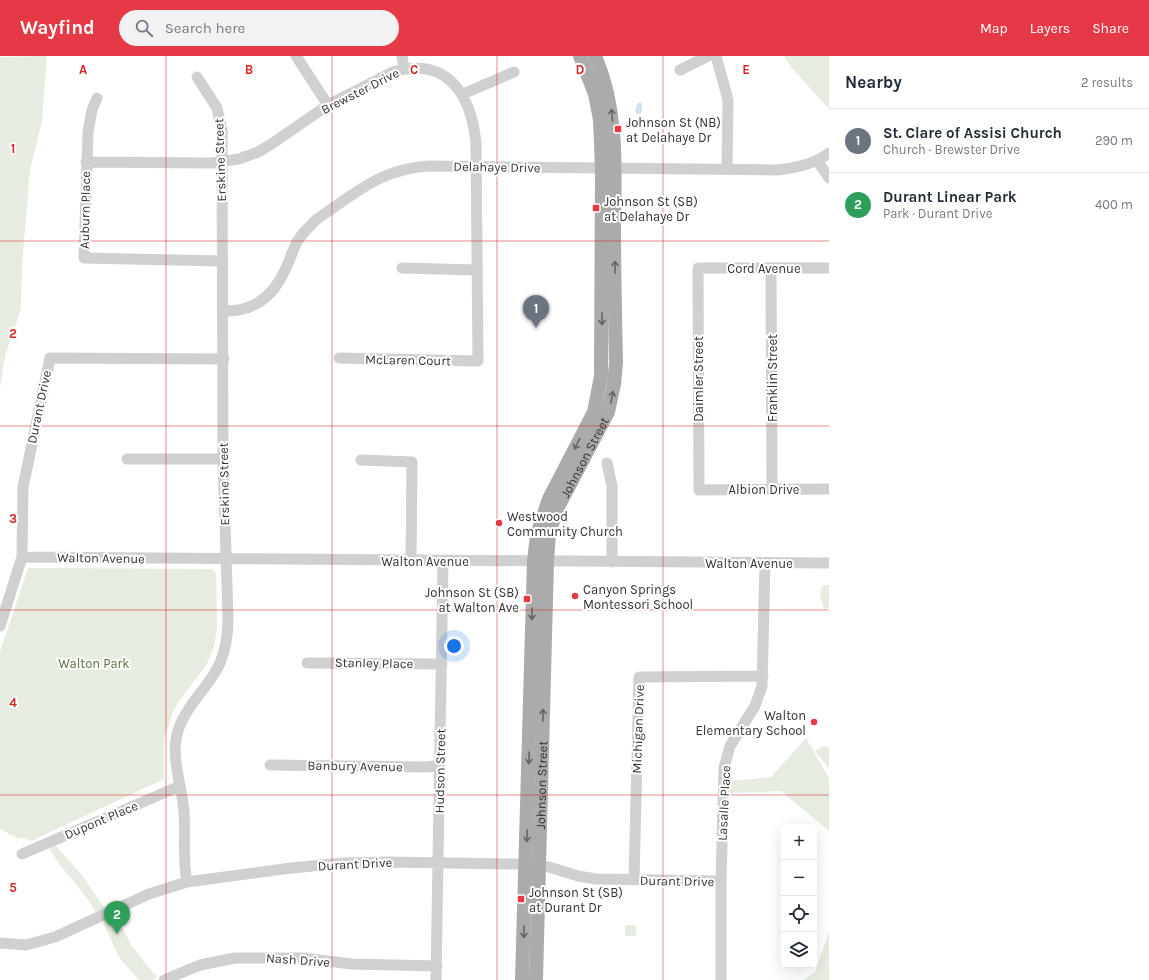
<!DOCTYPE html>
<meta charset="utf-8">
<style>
:root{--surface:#fff;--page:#f2f2f3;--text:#1f2937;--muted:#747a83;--line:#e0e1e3;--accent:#e63946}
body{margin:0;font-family:Karla,sans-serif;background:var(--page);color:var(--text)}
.controls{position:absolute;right:12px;bottom:12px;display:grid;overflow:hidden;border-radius:6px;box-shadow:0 4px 16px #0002}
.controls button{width:36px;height:36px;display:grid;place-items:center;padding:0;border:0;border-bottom:1px solid var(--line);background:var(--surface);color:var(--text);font:20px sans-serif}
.you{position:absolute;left:454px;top:590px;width:14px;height:14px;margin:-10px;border:3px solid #fff;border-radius:50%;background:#1a73e8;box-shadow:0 0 0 6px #1a73e833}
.badge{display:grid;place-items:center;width:26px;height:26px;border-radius:50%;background:var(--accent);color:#fff;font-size:13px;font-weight:700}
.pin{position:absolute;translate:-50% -33px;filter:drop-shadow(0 1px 2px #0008)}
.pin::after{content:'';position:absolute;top:21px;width:14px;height:12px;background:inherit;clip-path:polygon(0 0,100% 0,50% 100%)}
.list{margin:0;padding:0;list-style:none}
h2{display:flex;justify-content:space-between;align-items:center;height:52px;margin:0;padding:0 16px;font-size:17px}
h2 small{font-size:13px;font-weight:400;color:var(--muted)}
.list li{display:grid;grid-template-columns:26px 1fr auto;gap:12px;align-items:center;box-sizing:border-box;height:64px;padding:0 16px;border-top:1px solid var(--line)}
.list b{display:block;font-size:15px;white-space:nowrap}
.list p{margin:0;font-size:13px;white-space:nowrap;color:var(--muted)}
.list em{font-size:13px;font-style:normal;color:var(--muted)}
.icon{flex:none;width:22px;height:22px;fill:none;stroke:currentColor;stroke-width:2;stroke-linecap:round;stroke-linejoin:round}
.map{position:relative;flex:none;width:829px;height:924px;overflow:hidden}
header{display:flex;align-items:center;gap:24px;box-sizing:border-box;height:56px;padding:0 20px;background:var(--accent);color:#fff}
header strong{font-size:19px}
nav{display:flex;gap:22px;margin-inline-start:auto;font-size:14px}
.search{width:280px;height:36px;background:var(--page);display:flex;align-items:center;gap:10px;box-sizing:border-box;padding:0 14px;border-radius:22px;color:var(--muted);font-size:15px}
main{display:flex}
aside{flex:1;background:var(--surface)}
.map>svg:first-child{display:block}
.green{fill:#e6ecdf}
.water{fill:#cfe2ee}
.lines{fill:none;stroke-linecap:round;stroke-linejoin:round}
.minor{stroke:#d0d0d0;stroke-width:11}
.major{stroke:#ababab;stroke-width:14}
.oneway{stroke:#636363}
.grid{fill:none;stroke:#d62828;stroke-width:1;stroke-opacity:0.55}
.poi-dot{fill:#e63946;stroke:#fff;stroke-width:1.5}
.labels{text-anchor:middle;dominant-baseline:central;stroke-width:4;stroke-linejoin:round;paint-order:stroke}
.street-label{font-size:13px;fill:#333;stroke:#fff}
.poi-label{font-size:13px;fill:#333;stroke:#fff;text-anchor:start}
.park-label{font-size:13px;fill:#56703f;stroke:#fff}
.grid-label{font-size:13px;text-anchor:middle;font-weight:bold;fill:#d62828;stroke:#fff;stroke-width:4;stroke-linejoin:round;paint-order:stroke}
</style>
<header>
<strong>Wayfind</strong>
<div class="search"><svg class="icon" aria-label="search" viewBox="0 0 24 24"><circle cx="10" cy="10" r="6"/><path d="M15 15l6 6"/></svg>Search here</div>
<nav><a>Map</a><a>Layers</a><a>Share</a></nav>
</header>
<main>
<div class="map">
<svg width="829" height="924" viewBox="0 0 829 924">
<rect width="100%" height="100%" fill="#fff"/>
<path class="green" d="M47,0l-5,65 -12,49 -8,95 -1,44 -16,47 -5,31v-330z
M784,0h45v53l-38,-42z
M28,512l184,1 4,4 1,53 -3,21 -8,19 -28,36 -6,12 -8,26v39l-133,62 -7,-3h-7l-17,-9v-177z
M823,529h6v22l-4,3c-4,-8 -7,-17 -2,-25z
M806,682l23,40v53l-48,-40 -51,2v-12l41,-4z
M824,690l5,2v21l-14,-18z
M55,789l27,30 23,34 -9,4c-13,-25 -34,-41 -47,-65z
M115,858l18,34 24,29 -5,3h-13l-19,-21 -18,-39z
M625,869h11v11h-11z
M829,876v48h-26l12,-8z"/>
<path class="water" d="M640,46l2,2v8l-4,3 -3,-3 2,-8z"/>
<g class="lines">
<path class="minor" d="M296,0l32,49
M402,0l2,13
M716,0l12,44 -1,69
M680,14l28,-14
M463,38l51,-22
M97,42l-5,12 -4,22 -4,126 137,3
M817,104l12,18
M86,106l126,1 27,-4 19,-7 15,-9 55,-38 65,-33c55,-16 78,23 83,71l2,218 -139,-3
M402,212l75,2
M771,212l1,221
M829,212h-131l1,222 130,-1
M223,255c30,1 50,-14 62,-41 5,-9 7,-19 12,-28 5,-9 13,-16 20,-23 39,-26 63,-50 112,-53l349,4c17,-2 37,-6 51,-17
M127,403h96
M361,404l51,2 -1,99
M607,407l5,23v76
M22,501l807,6
M0,570l22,-69 1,-70 27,-129 174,1
M307,607l135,1
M270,709l157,2 13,-2
M22,798l158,-68
M634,824l5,-203 124,-1
M187,826c-5,-23 -1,-47 -3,-70 -2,-30 -16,-57 -4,-87 9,-21 23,-33 34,-51 11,-17 14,-35 14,-56l-5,-159 -1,-328 -5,-23 -20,-31
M0,887l26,2 29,-8 94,-43 38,-12 104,-14 53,-5 43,-1 129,2 33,3 29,9 18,3 125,2
M164,924l36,-15 35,-7h67l50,6 85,2
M436,924l7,-419
M721,924v-99l3,-113 6,-22 25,-40 7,-20 3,-123"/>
<g class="major">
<path d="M522,924l12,-419 3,-26 12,-36 45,-87 7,-36 1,-208 -2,-48 -5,-26 -15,-38"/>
<path id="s1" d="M536,924l11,-419 2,-28 9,-26 50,-95 6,-28 2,-21c-1,-47 -2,-93 -2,-140 1,-57 4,-114 -19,-167"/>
</g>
</g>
<defs><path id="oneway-shaft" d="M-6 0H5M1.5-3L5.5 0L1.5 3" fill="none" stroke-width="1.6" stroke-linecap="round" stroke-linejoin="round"/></defs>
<g class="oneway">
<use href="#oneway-shaft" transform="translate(612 59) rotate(-95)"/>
<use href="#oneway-shaft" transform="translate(615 211) rotate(-91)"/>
<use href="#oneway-shaft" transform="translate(602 263) rotate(90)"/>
<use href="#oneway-shaft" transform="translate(612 341) rotate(-80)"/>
<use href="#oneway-shaft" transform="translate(577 388) rotate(117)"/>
<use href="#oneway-shaft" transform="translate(532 558) rotate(92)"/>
<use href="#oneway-shaft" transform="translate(543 659) rotate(-89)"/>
<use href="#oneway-shaft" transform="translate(529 702) rotate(92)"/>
<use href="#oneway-shaft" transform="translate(527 780) rotate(92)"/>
<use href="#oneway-shaft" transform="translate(524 876) rotate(92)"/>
</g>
<path class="grid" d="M166,0v924M332,0v924M497,0v924M663,0v924M0,185h829M0,370h829M0,554h829M0,739h829"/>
<g class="poi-dot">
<rect x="614" y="69" width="8" height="8" rx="2"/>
<rect x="592" y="148" width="8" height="8" rx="2"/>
<circle cx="499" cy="467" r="4"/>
<circle cx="575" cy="540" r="4"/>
<rect x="523" y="539" width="8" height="8" rx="2"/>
<circle cx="814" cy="666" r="4"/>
<rect x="517" y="839" width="8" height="8" rx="2"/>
</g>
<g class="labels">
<g class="street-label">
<text transform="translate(360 35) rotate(-27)">Brewster Drive</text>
<text transform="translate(220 104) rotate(-92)">Erskine Street</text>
<text transform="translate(497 111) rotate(1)">Delahaye Drive</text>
<text transform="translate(85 154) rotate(-89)">Auburn Place</text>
<text x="764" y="212">Cord Avenue</text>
<text transform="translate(408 304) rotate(1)">McLaren Court</text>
<text transform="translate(772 322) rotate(-90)">Franklin Street</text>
<text transform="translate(698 323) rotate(-90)">Daimler Street</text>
<text transform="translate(39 351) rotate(-78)">Durant Drive</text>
<text stroke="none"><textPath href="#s1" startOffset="531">Johnson Street</textPath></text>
<text transform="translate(224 428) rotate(-91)">Erskine Street</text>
<text x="764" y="433">Albion Drive</text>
<text transform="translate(101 502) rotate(1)">Walton Avenue</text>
<text x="425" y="505">Walton Avenue</text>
<text x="749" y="507">Walton Avenue</text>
<text transform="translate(374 607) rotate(1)">Stanley Place</text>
<text transform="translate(638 673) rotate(-88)">Michigan Drive</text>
<text transform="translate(355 710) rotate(1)">Banbury Avenue</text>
<text transform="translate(440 715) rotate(-89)">Hudson Street</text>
<text stroke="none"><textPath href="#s1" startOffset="195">Johnson Street</textPath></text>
<text transform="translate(724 747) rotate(-87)">Lasalle Place</text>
<text transform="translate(101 764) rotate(-23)">Dupont Place</text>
<text transform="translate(355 808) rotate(-3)">Durant Drive</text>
<text transform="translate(677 825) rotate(1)">Durant Drive</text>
<text transform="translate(298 904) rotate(4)">Nash Drive</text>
</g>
<g class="poi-label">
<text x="626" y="66">Johnson St (NB)<tspan x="626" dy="15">at Delahaye Dr</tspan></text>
<text x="604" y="145">Johnson St (SB)<tspan x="604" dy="15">at Delahaye Dr</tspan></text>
<text x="507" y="460">Westwood<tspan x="507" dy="15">Community Church</tspan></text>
<text x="583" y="533">Canyon Springs<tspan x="583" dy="15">Montessori School</tspan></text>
<text x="519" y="536" text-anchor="end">Johnson St (SB)<tspan x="519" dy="15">at Walton Ave</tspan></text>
<text x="806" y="659" text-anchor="end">Walton<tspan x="806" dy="15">Elementary School</tspan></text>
<text x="529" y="836">Johnson St (SB)<tspan x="529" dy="15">at Durant Dr</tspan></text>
</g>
<g class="park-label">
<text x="94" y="607">Walton Park</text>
</g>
</g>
<g class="grid-label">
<text x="83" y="18">A</text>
<text x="249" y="18">B</text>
<text x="414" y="18">C</text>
<text x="580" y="18">D</text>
<text x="746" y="18">E</text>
<text x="13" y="97">1</text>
<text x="13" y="282">2</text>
<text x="13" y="467">3</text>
<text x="13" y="651">4</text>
<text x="13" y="836">5</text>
</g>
</svg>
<div class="controls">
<button>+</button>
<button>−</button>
<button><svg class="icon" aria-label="locate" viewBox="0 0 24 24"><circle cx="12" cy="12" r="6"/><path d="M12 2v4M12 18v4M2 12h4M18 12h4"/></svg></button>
<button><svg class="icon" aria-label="layers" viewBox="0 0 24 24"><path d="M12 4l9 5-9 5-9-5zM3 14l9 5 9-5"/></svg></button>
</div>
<div class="you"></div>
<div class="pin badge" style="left:536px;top:272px;background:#6b7280">1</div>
<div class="pin badge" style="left:117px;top:878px;background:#2e9e5b">2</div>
</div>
<aside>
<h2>Nearby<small>2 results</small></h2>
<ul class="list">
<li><span class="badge" style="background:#6b7280">1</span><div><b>St. Clare of Assisi Church</b><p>Church · Brewster Drive</p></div><em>290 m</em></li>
<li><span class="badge" style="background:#2e9e5b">2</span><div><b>Durant Linear Park</b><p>Park · Durant Drive</p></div><em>400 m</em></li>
</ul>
</aside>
</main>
